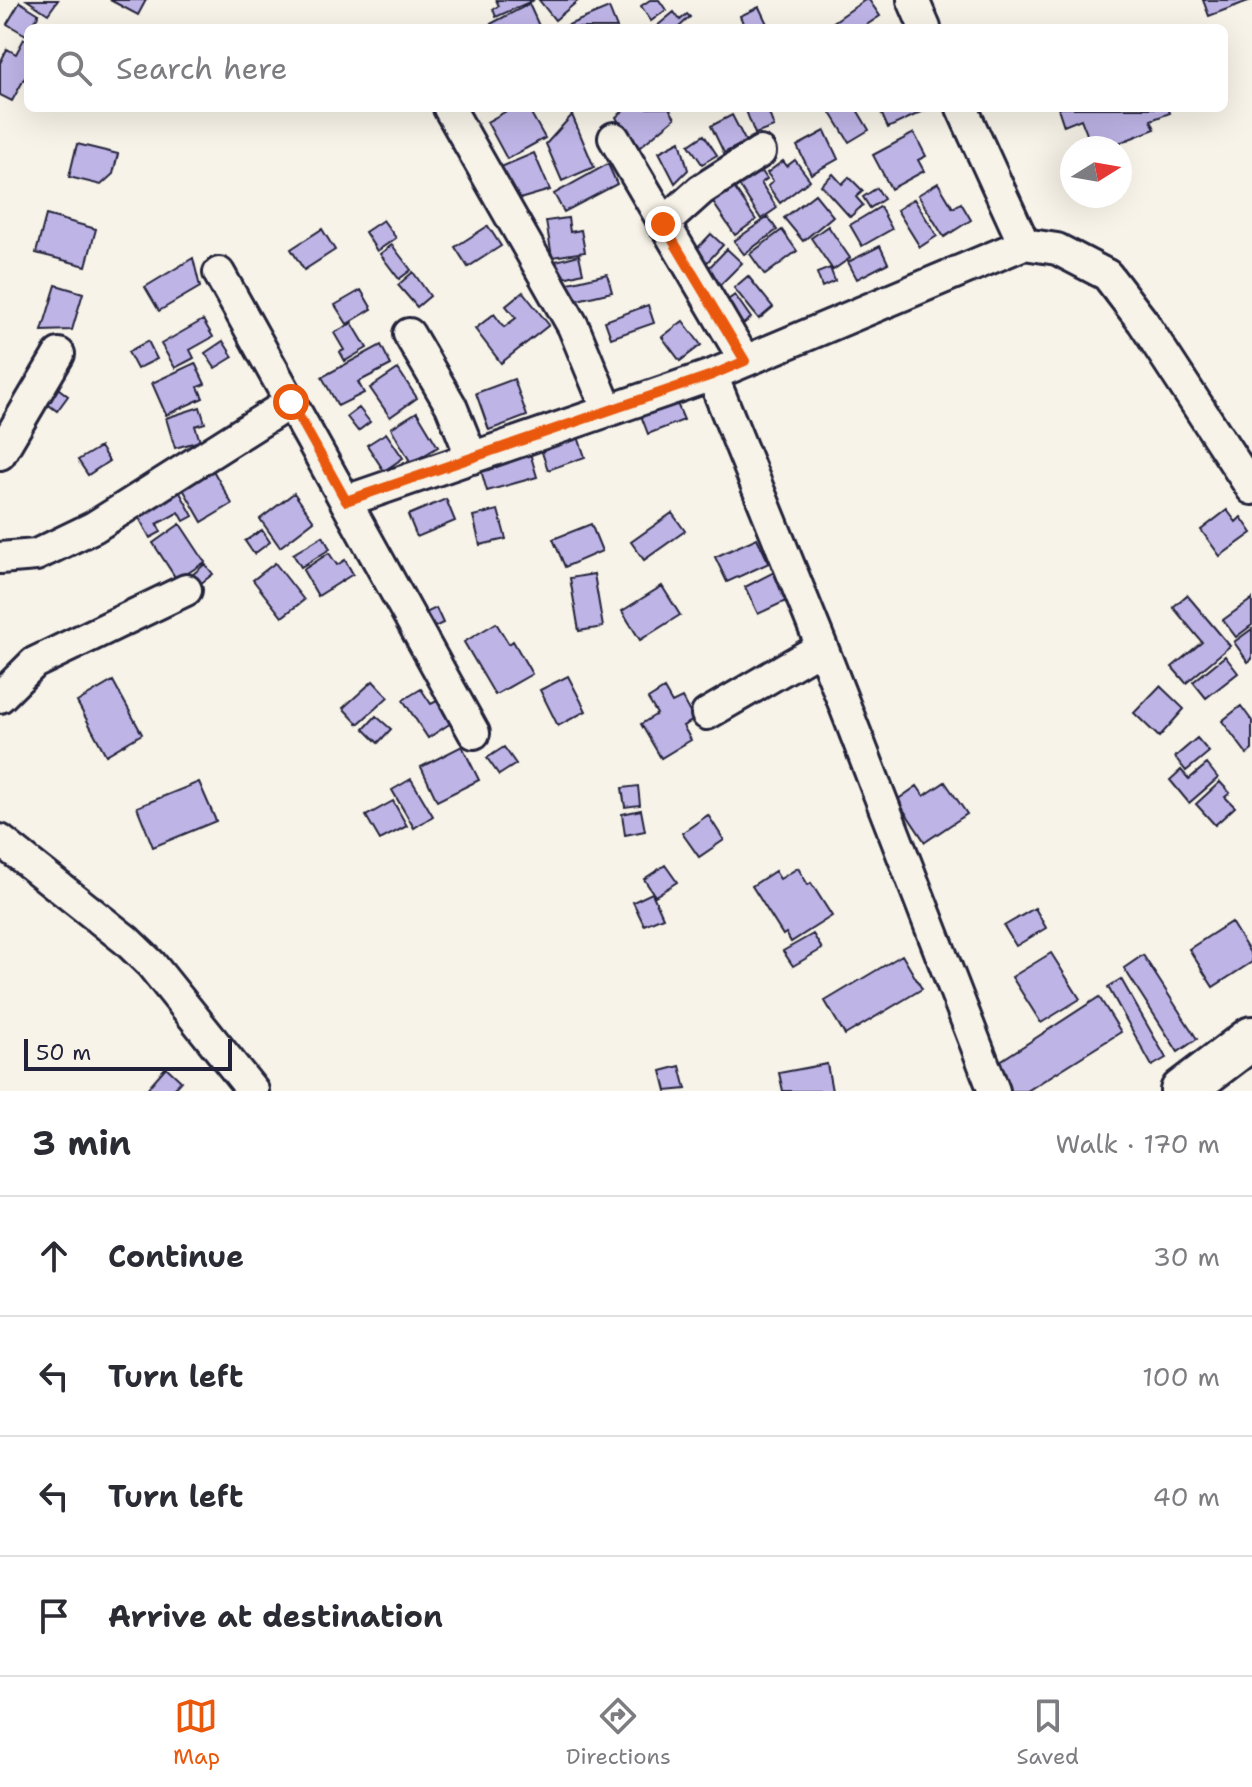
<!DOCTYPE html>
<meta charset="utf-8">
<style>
:root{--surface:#fff;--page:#f7f7f7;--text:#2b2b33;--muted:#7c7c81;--line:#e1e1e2;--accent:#ea580c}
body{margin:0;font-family:"Shantell Sans",sans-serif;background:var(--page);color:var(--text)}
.compass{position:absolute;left:1060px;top:136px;width:72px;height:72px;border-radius:50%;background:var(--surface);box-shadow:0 8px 32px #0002;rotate:79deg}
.scale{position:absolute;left:24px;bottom:20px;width:208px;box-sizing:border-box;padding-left:8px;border:4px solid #22223b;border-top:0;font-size:22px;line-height:28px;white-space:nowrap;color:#22223b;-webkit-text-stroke:6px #f7f3e8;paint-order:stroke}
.stop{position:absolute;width:24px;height:24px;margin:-18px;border:6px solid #ea580c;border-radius:50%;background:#fff}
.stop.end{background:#ea580c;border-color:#fff;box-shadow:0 2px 8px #0008}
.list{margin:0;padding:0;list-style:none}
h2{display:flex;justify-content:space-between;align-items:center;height:104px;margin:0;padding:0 32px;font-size:34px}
h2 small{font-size:26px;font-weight:400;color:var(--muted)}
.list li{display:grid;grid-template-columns:52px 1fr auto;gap:24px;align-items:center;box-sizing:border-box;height:120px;padding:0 32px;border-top:2px solid var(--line)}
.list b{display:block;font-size:30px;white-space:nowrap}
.list em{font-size:26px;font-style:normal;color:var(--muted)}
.icon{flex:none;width:44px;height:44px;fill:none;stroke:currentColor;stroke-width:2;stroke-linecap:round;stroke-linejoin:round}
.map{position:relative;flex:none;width:1252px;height:1091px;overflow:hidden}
.search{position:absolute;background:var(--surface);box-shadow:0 8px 32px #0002;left:24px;right:24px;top:24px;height:88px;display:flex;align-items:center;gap:20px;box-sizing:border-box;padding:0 28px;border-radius:12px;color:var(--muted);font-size:30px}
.sheet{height:584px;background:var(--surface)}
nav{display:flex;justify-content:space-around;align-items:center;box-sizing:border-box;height:112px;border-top:2px solid var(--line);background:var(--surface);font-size:22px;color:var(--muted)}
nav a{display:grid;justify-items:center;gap:4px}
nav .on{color:var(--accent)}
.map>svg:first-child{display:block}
.building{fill:#beb4e6;stroke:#22223b;stroke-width:2}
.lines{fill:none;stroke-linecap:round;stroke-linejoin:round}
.street-casing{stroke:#22223b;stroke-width:36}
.secondary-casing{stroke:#22223b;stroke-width:48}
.street{stroke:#f7f3e8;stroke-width:30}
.secondary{stroke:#f7f3e8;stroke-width:42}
.route{stroke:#ea580c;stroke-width:10}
</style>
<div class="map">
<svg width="1252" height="1091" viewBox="0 0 1252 1091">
<rect width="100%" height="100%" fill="#f7f3e8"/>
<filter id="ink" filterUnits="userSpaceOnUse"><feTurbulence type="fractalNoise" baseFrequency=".0125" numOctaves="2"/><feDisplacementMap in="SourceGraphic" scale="16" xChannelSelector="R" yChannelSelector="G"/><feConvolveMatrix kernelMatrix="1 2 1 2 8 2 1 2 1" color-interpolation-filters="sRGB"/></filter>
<g filter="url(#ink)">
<path class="building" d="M27,0h31l-10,14z
M110,0h36l-8,15z
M496,0h38l-38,17 -3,-8 6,-3z
M539,0h40l-24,20z
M650,0h9l7,10 -15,11 -10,-15z
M865,0h4l11,16 -18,12h-27l-3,-5z
M1203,0h48l-42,16z
M20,2l19,12 -13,21 -19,-11z
M529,4l11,24h-57z
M759,7l10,21h-24l-5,-12z
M609,8l8,20h-56z
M674,12l6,8 7,-6 3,3 -12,11h-19l-2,-2z
M24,39l4,2v31l-16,29 -12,-6v-32l7,-14 9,5z
M512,108h16l17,30 -38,21 -20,-37z
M627,108h42l6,10 -41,34 -18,-35z
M745,108h22l7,19 -19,7z
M828,108h28l13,22 -20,12z
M879,108h51l-42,20z
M1058,108h110l2,5 -19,7 4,9 -49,19 -7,-10 -9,4 -9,-23 -17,7z
M572,115l22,52 -32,14 -16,-37z
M732,115l14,27 -22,11 -13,-27z
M825,131l13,28 -27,15 -14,-28z
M914,133l12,23 -8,4 6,11 -33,18 -18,-34z
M704,135l13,20 -15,9 -13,-19z
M680,141l8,29 -13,13 -16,-31z
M77,144l41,10 -5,20 -12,11 -32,-8z
M534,153l16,37 -34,10 -15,-33z
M795,160l15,20 -30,23 -12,-17 5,-5 -6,-8 16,-12 4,5z
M608,164l9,20 -53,28 -10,-18z
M759,167l8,12 -6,4 16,25 -16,11 -24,-37z
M833,174l9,10 7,-7 14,14 -7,6 7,8 -13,12 -29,-32z
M731,183l25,37 -21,15 -25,-37z
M938,183l15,25 8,-5 10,17 -27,17 -26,-42z
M877,188l7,11 -14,9 -7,-11z
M815,194l18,22 -30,25 -19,-23z
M914,199l23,37 -17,11 -23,-37z
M880,207l12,22 -30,17 -12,-21z
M46,215l50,14 -10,37 -50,-13z
M768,217l9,13 -33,24 -10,-13z
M568,218l2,14 11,-2 4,22 -33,5 -6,-36z
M383,220l13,18 -19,13 -12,-19z
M488,226l13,20 -33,21 -13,-20z
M828,226l22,32 -17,12 -22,-32z
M322,229l13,21 -31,20 -13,-21z
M782,230l15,21 -32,24 -15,-21z
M711,234l12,11 -22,24 -12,-12z
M392,245l19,25 -12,9 -19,-25z
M880,246l8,17 -31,16 -9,-17z
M727,249l15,14 -27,27 -14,-14z
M579,255l4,18 -27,7 -4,-18z
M193,258l7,29 -41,24 -14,-24z
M830,268l5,13 -13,6 -5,-14z
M413,272l17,24 -13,11 -19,-22z
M607,274l5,18 -52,12 -4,-18z
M748,276l25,31 -14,12 -25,-31z
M56,285l27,8 -11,37 -30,1z
M361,290l11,19 -25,15 -12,-19z
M523,292l26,33 -48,38 -26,-34 19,-15 10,13 12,-9 -10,-12z
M735,295l16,23 -12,9 -17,-23z
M648,305l6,18 -43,15 -6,-17z
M203,320l10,17 -23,13 4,8 -19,10 -14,-24z
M683,321l18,24 -21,16 -18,-24z
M352,323l15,25 -22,13 -5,-9 4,-2 -10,-17z
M148,341l9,18 -20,10 -9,-17z
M223,341l10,16 -18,11 -10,-15z
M381,345l10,20 -33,17 6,11 -26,13 -16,-29z
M195,363l10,21 -7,3 5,11 -37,17 -14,-32z
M398,369l19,29 -27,19 -20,-29z
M514,379l13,37 -38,14 -13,-37z
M54,385l14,11 -11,15 -15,-11z
M676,401l8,19 -36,14 -11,-29z
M200,407l5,16 -10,3 5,15 -25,7 -9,-30z
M359,408l11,14 -12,9 -11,-14z
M417,412l21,35 -27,16 -20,-35z
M535,432l42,2 8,23 -37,13z
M386,433l17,25 -19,13 -17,-26z
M100,447l9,14 -21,14 -10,-15z
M530,453l7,24 -50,14 -7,-24z
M210,465l22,39 -30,18 -23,-40z
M173,480l20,36 -9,5 -5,-9 -22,12 4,8 -11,6 -19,-35z
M294,493l20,28 -34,26 -20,-28z
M446,499l9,22 -38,16 -9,-22z
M498,510l8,29 -26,6 -7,-29z
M1227,510l9,12 5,-5 11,16 -32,23 -19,-26z
M672,513l13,18 -41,29 -13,-18z
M180,524l25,38 -28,18 -24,-37z
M591,524l11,27 -37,16 -12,-28z
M262,530l8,12 -16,12 -9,-13z
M323,536l7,13 -29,18 -8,-13z
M757,538l12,25 -42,19 -12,-25z
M329,553l8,12 8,-5 8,14 -35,22 -15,-26z
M275,563l29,37 -22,17 -29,-37z
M205,564l8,10 -13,10 -8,-9z
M774,572l14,28 -30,14 -13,-27z
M594,574l9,53 -24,4 -9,-53z
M662,586l18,29 -40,25 -18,-29z
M1187,595l43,51 -44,37 -14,-16 30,-25 -29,-35z
M1252,599v26l-16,12 -13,-17z
M436,608l7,15 -21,10 -7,-15z
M496,623l13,21 4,-3 19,33 -37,21 -31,-53z
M1252,629v30l-4,3 -14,-20z
M1225,656l13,17 -32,25 -13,-16z
M568,676l18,35 -28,15 -18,-36z
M113,681l29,53 -36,21 -29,-53z
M373,681l15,16 -30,27 -15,-16z
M1160,686l24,23 -25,28 -25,-24z
M421,689l10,15 6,-3 14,22 -23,15 -25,-38z
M664,689l8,14 10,-5 12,22 -11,6 8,14 -30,18 -20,-34 16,-10 -9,-15z
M1241,706l11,15v29l-5,4 -25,-33z
M376,716l15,13 -13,14 -14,-14z
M1197,738l12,14 -23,19 -11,-14z
M462,746l17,34 -42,21 -16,-34z
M504,747l12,17 -17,11 -12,-17z
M1207,764l11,14 -29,25 -19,-23 11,-10 8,9z
M411,779l22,37 -19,12 -22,-38z
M199,782l17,39 -63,26 -16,-40z
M945,782l22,32 -42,28 -28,-42 20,-14 7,10z
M1220,782l10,11 -5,4 10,10 -20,18 -19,-21z
M638,786l2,19 -15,2 -3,-19z
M393,801l14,25 -27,14 -14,-24z
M641,810l4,21 -20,4 -3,-21z
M708,815l16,25 -25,17 -17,-24z
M665,865l12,17 -22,14 -11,-17z
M798,868l10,17 3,-2 21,33 -41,26 -5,-9 -3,2 -31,-49 23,-15 5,8z
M652,893l11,24 -19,8 -11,-23z
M1035,908l11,20 -30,18 -12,-20z
M1231,922l21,34v6l-39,25 -24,-38z
M813,934l9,15 -29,17 -10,-15z
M1051,953l29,46 -39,24 -29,-46z
M902,955l20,34 -77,46 -20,-34z
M1143,955l54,84 -19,13 -54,-84z
M1121,979l45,79 -14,8 -44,-79z
M1099,997l22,35 -94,59h-27l-9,-24z
M827,1064l5,27h-49l-4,-18z
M680,1066l6,23 -20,2 -5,-20z
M166,1067l15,14 -9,10h-27z"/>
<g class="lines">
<g class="street-casing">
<path id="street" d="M913,0l12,28
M449,108l124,218 35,85
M962,108l62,136
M614,138l131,223
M663,224l38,-34 59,-38
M219,273l255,460
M409,334l42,72 21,52
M712,375l110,272 172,444
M0,454l59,-100
M346,501l366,-126 312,-131 33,5 50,26 36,47 109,167
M0,558l36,-3 58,-28 197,-125
M0,697l34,-34 152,-73
M707,714l115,-67
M0,840l126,100 25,24 102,127"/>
</g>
<g class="secondary-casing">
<path id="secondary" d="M1182,1091l70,-53"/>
</g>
<use href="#street" class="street"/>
<use href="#secondary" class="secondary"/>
</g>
</g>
<g class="lines" filter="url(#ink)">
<path class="route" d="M291,402l55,99 366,-126 33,-14 -82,-137"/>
</g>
</svg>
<svg class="compass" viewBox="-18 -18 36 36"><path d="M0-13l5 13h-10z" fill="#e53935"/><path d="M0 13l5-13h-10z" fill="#7c7c81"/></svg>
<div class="scale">50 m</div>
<div class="stop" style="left:291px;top:402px"></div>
<div class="stop end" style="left:663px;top:224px"></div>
<div class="search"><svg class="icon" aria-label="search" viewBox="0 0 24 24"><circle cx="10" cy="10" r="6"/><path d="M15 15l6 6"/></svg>Search here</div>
</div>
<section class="sheet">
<h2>3 min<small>Walk · 170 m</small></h2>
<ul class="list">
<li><svg class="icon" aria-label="ahead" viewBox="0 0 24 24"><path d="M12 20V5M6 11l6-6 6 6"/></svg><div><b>Continue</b></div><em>30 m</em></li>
<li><svg class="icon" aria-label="left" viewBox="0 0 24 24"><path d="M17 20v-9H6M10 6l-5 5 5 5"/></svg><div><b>Turn left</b></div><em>100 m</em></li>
<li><svg class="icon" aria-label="left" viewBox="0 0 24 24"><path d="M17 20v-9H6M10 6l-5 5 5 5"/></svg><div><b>Turn left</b></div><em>40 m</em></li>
<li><svg class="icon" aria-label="arrive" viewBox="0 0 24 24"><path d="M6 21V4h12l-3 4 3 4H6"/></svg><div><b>Arrive at destination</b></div></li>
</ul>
</section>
<nav>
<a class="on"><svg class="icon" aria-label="map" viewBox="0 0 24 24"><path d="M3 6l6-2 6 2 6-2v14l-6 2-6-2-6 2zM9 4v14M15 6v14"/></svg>Map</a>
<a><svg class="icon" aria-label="directions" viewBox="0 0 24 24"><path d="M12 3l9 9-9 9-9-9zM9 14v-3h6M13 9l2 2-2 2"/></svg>Directions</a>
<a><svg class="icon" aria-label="saved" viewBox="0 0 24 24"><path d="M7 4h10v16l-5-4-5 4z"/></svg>Saved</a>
</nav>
